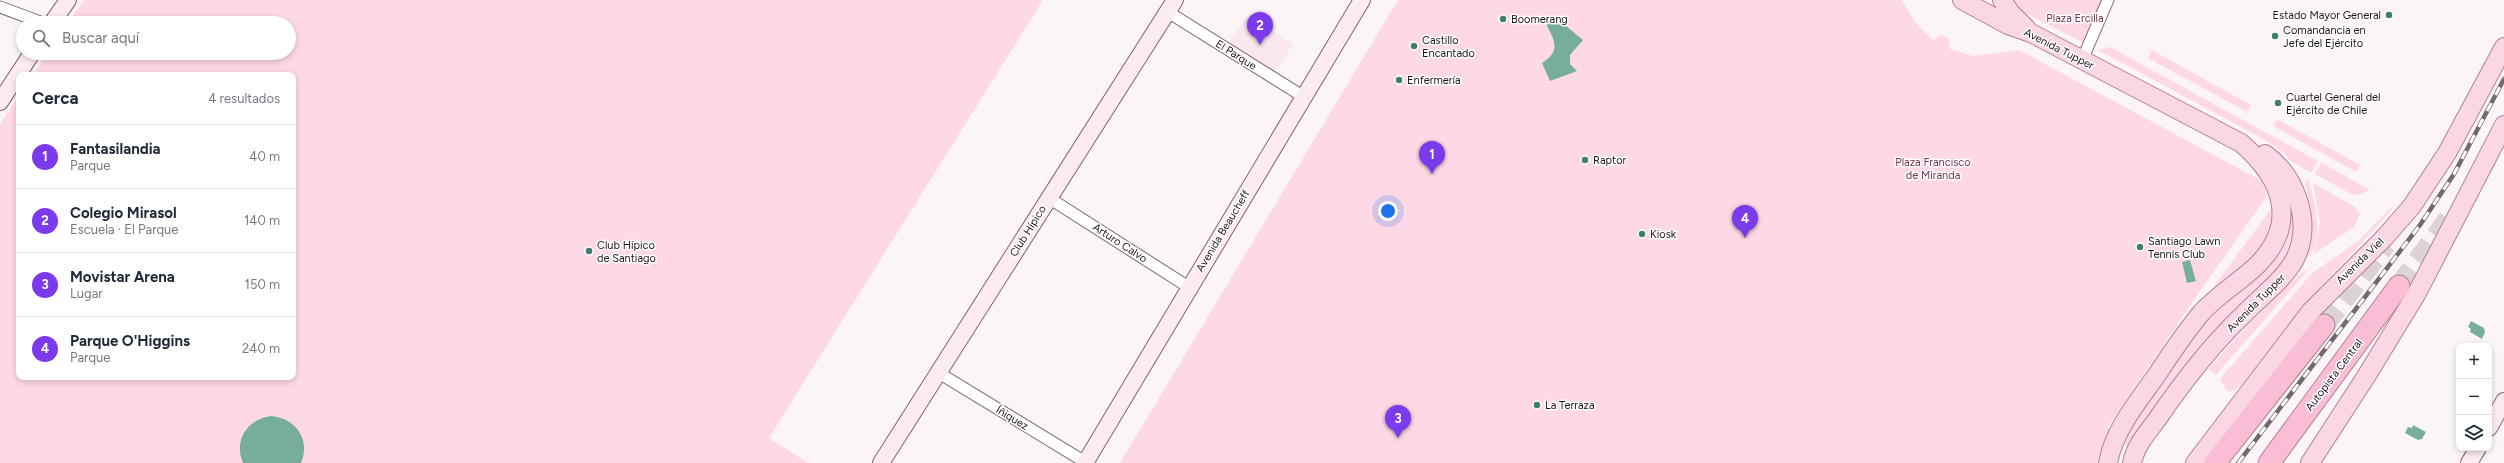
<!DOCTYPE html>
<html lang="es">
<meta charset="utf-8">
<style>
:root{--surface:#fff;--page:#f2f2f3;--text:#1f2937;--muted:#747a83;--line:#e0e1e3;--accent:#7c3aed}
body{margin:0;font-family:Figtree,sans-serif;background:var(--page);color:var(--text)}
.controls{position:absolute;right:12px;bottom:12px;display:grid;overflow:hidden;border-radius:8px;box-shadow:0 2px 6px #0003}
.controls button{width:36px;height:36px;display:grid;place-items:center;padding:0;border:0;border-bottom:1px solid var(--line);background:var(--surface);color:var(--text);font:20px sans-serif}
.you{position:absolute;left:1388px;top:211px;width:14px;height:14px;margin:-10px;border:3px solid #fff;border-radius:50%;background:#1a73e8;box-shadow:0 0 0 6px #1a73e833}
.badge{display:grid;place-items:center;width:26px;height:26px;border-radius:50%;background:var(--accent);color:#fff;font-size:13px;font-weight:700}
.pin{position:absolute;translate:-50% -33px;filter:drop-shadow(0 1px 2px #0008)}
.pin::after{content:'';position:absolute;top:21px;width:14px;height:12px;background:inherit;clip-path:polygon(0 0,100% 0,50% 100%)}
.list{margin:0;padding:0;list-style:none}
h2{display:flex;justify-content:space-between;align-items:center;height:52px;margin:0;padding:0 16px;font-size:17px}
h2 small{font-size:13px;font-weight:400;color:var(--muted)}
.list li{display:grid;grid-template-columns:26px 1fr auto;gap:12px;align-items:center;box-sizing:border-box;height:64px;padding:0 16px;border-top:1px solid var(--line)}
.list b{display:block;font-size:15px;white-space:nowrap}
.list p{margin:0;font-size:13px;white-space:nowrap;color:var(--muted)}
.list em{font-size:13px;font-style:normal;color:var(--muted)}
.icon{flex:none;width:22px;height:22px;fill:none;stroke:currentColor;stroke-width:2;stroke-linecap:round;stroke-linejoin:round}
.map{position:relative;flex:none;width:2504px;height:463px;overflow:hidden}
.search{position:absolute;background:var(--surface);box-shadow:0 2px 6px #0003;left:16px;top:16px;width:280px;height:44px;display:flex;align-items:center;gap:10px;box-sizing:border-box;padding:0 14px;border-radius:22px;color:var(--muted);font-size:15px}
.panel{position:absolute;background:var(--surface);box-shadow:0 2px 6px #0003;left:16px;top:72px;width:280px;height:308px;border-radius:8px}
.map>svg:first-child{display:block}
.built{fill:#fae8ef}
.green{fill:#ffd8e6}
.water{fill:#77ad9d}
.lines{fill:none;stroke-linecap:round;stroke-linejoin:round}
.highway-tunnel{stroke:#dbd3d6;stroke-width:21;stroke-dasharray:21 10;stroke-linecap:butt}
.street-casing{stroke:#81636f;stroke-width:13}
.secondary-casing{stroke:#81636f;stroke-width:18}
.primary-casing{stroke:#ad8293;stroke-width:20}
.highway-casing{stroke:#ad8293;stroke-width:23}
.street{stroke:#fff;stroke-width:11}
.secondary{stroke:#fdebf2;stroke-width:16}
.primary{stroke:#fbd7e6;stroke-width:18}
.highway{stroke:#f9bdd5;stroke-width:21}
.rail-casing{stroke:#72696c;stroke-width:4.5}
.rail{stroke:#fff;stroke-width:3;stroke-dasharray:9;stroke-linecap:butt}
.poi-dot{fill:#3e7e6d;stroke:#fff;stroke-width:1.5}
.labels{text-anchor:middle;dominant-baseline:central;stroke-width:3;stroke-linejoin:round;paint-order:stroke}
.poi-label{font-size:11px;fill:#201519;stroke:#fff;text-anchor:start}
.park-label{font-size:11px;fill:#713550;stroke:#fff}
.street-label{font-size:11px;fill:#201519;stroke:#fff}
</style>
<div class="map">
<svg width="2504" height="463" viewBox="0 0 2504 463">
<rect width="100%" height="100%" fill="#fcf5f7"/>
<path class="built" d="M1248,15l45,29 -19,31 -47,-29z"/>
<path class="green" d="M84,0h959l-274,438 39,25h-808v-339l19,-28v281h274v-302h-260l15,-22h241v-30h-221z
M1398,0h503l18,27 15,13 7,-5 8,3 1,11 23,7 46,-6 245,132 3,14 -71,101 -88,130 3,2 -12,34h-979z
M2000,0h104l-20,43z
M2110,47l208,114 -7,12 -22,-13 -5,-7 -17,-12 -169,-91z
M2152,50l99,55 -4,7 -99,-54z
M2277,119l83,46 -4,7 -83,-46z
M2321,163h1l48,27 -12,5 -7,-1 -36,-20z
M2306,180l3,1c6,23 15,55 0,76l-3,-2c7,-26 6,-46 -1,-72z
M2313,183l41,23 6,8 -6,13 -40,27 6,-32z
M2288,197l9,8 -5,49 -161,193 -9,-4 69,-103 32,-37 19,-17z
M2399,200l-17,21 -66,71 -76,95 -9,5 -5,-2 -6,-11 92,-106 45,-31z
M2273,203l4,3 -12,41 -71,66 77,-104z
M2311,267l-95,108 -8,-6 40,-44 52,-51z"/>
<path class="water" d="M1551,16h3l29,24 -13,15v9l7,7 -27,10 -8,-18c19,-12 13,-22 4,-39z
M2190,260l6,21 -9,2 -5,-21z
M2471,321l13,7 1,4 -3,7 -12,-7 1,-3 -3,-2z
M271,416c25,2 40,24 30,47h-58c-10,-23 5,-44 28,-47z
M2413,425l13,7 -4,7 -4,1 -13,-7 3,-6 4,1z"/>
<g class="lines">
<path class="highway-tunnel" d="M2399,286l52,-70
M2324,325l62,-81"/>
<g class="street-casing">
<path id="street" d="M0,7l43,16
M1168,12l136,85
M2082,60l26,-60
M1049,198l141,90
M939,373l146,89"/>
</g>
<g class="secondary-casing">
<path id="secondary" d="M52,23l16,-23
M0,102l32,-49
M2489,428l15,-27
M881,463l294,-463
M1085,463l277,-463
M2469,463l9,-15"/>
</g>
<g class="primary-casing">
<path id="primary" d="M1962,0l46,25 23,8 210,110c43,37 59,83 12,126 -17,15 -36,27 -51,43 -17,20 -32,43 -46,64 -19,27 -42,54 -48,87
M2002,0l8,12 17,17
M2132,463c3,-16 14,-29 24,-42 26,-38 54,-75 88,-107 17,-18 39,-33 51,-55 18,-37 1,-83 -30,-105
M2195,463l116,-152 74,-74 27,-31 35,-53 57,-106
M2310,463l57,-88 50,-82 87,-168"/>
</g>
<g class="highway-casing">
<path id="highway" d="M2215,463l109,-138
M2269,463l130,-177"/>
</g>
<use href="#street" class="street"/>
<use href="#secondary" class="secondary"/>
<use href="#primary" class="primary"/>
<use href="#highway" class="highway"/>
<g class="rail-casing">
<path id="rail" d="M2238,463l182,-238 34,-51 50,-95"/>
</g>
<use href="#rail" class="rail"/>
</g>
<g class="poi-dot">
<circle cx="2389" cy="15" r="4"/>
<circle cx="1503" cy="19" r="4"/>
<circle cx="2275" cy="36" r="4"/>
<circle cx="1414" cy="46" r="4"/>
<circle cx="1399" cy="80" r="4"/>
<circle cx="2278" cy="103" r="4"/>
<circle cx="1585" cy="160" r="4"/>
<circle cx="1642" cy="234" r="4"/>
<circle cx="2140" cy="247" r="4"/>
<circle cx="589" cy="251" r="4"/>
<circle cx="1537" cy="405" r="4"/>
</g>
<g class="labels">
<g class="poi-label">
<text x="2381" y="15" text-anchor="end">Estado Mayor General</text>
<text x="1511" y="19">Boomerang</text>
<text x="2283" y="30">Comandancia en<tspan x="2283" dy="13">Jefe del Ejército</tspan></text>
<text x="1422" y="40">Castillo<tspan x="1422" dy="13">Encantado</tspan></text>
<text x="1407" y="80">Enfermería</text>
<text x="2286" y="97">Cuartel General del<tspan x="2286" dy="13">Ejército de Chile</tspan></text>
<text x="1593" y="160">Raptor</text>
<text x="1650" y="234">Kiosk</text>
<text x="2148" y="241">Santiago Lawn<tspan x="2148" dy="13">Tennis Club</tspan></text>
<text x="597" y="245">Club Hípico<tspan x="597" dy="13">de Santiago</tspan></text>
<text x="1545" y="405">La Terraza</text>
</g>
<g class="park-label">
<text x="2075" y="18">Plaza Ercilla</text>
<text x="1933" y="162">Plaza Francisco<tspan x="1933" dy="13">de Miranda</tspan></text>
</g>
<g class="street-label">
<text transform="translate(2059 49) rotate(27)">Avenida Tupper</text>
<text transform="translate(1236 55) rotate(32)">El Parque</text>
<text transform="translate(1028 231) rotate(-58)">Club Hípico</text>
<text transform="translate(1223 231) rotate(-59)">Avenida Beaucheff</text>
<text transform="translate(1120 243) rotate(33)">Arturo Calvo</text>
<text transform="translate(2360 261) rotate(-44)">Avenida Viel</text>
<text transform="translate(2256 303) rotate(-45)">Avenida Tupper</text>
<text transform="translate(2334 375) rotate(-53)">Autopista Central</text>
<text transform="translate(1012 418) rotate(31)">Íñiquez</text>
</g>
</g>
</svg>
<div class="controls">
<button>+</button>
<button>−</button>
<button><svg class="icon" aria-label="layers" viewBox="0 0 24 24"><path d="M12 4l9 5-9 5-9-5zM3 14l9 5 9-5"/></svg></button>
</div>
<div class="you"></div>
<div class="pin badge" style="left:1432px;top:174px">1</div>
<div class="pin badge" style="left:1260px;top:45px">2</div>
<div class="pin badge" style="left:1398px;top:438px">3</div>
<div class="pin badge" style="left:1745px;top:238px">4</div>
<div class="search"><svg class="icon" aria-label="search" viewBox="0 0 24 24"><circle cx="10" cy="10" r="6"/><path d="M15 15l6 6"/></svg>Buscar aquí</div>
<section class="panel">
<h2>Cerca<small>4 resultados</small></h2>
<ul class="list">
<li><span class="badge">1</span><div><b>Fantasilandia</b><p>Parque</p></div><em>40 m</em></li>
<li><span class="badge">2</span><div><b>Colegio Mirasol</b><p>Escuela · El Parque</p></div><em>140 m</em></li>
<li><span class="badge">3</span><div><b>Movistar Arena</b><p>Lugar</p></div><em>150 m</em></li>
<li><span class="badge">4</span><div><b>Parque O'Higgins</b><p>Parque</p></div><em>240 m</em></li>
</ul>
</section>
</div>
